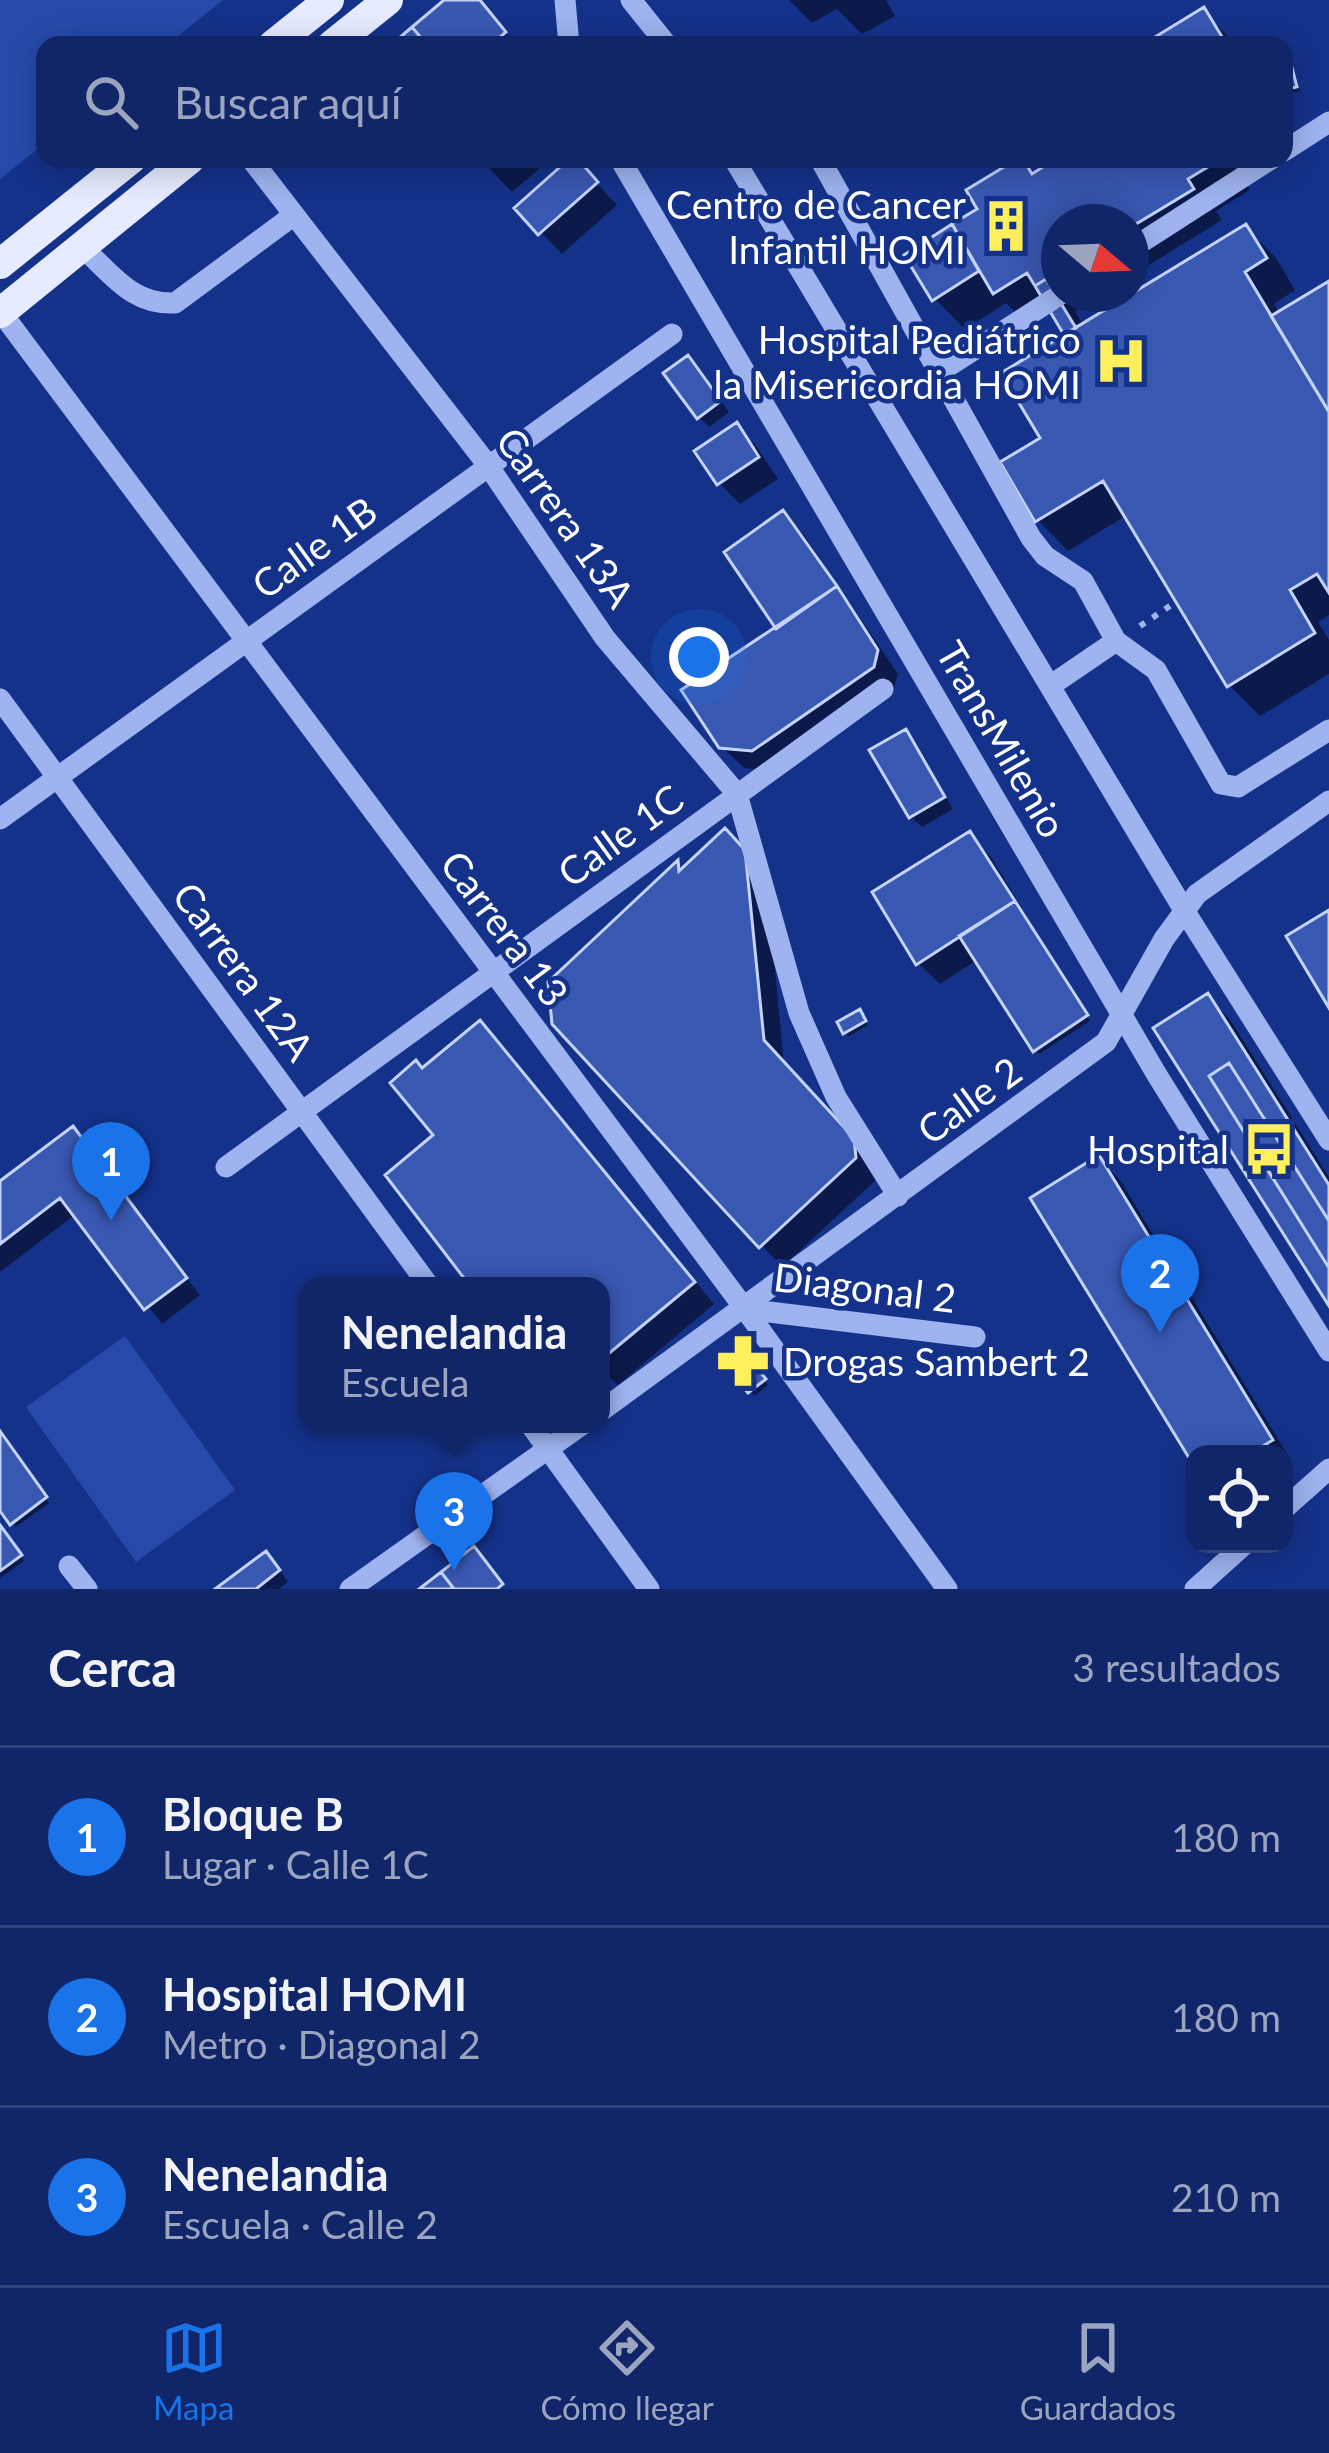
<!DOCTYPE html>
<html lang="es">
<meta charset="utf-8">
<style>
:root{--surface:#102668;--page:#192e6e;--text:#f1f3f6;--muted:#9ca5c0;--line:#30437c;--accent:#1a73e8}
body{margin:0;font-family:Lato,sans-serif;background:var(--page);color:var(--text)}
.controls{position:absolute;right:36px;bottom:36px;display:grid;overflow:hidden;border-radius:24px;box-shadow:0 6px 30px #0003}
.controls button{width:108px;height:108px;display:grid;place-items:center;padding:0;border:0;border-bottom:3px solid var(--line);background:var(--surface);color:var(--text);font:60px sans-serif}
.compass{position:absolute;left:1041px;top:204px;width:108px;height:108px;border-radius:50%;background:var(--surface);box-shadow:0 6px 30px #0003;rotate:109deg}
.you{position:absolute;left:699px;top:657px;width:42px;height:42px;margin:-30px;border:9px solid #fff;border-radius:50%;background:#1a73e8;box-shadow:0 0 0 18px #1a73e833}
.badge{display:grid;place-items:center;width:78px;height:78px;border-radius:50%;background:var(--accent);color:#fff;font-size:39px;font-weight:700}
.pin{position:absolute;translate:-50% -99px;filter:drop-shadow(0 3px 6px #0008)}
.pin::after{content:'';position:absolute;top:63px;width:42px;height:36px;background:inherit;clip-path:polygon(0 0,100% 0,50% 100%)}
.popup{position:absolute;left:298px;top:1277px;width:312px;height:156px;box-sizing:border-box;display:grid;place-content:center;border-radius:24px;background:var(--surface);filter:drop-shadow(0 3px 9px #0005);font-size:39px;white-space:nowrap;color:var(--muted)}
.popup b{font-size:45px;color:var(--text)}
.popup::after{content:'';position:absolute;left:50%;top:100%;margin-left:-24px;border:24px solid transparent;border-top-color:var(--surface)}
.list{margin:0;padding:0;list-style:none}
h2{display:flex;justify-content:space-between;align-items:center;height:156px;margin:0;padding:0 48px;font-size:51px}
h2 small{font-size:39px;font-weight:400;color:var(--muted)}
.list li{display:grid;grid-template-columns:78px 1fr auto;gap:36px;align-items:center;box-sizing:border-box;height:180px;padding:0 48px;border-top:3px solid var(--line)}
.list b{display:block;font-size:45px;white-space:nowrap}
.list p{margin:0;font-size:39px;white-space:nowrap;color:var(--muted)}
.list em{font-size:39px;font-style:normal;color:var(--muted)}
.icon{flex:none;width:66px;height:66px;fill:none;stroke:currentColor;stroke-width:2;stroke-linecap:round;stroke-linejoin:round}
.map{position:relative;flex:none;width:1329px;height:1589px;overflow:hidden}
.search{position:absolute;background:var(--surface);box-shadow:0 6px 30px #0003;left:36px;right:36px;top:36px;height:132px;display:flex;align-items:center;gap:30px;box-sizing:border-box;padding:0 42px;border-radius:24px;color:var(--muted);font-size:45px}
.sheet{height:696px;background:var(--surface)}
nav{display:flex;justify-content:space-around;align-items:center;box-sizing:border-box;height:168px;border-top:3px solid var(--line);background:var(--surface);font-size:33px;color:var(--muted)}
nav a{display:grid;justify-items:center;gap:6px}
nav .on{color:var(--accent)}
.map>svg:first-child{display:block}
.green{fill:#274aaa}
.shadow{fill:#0007}
.building{fill:#3958b2;stroke:#c4d3fb;stroke-width:3}
.lines{fill:none;stroke-linecap:round;stroke-linejoin:round}
.path{stroke:#9eb3ef;stroke-width:6;stroke-dasharray:6 9;stroke-linecap:butt}
.minor{stroke:#9eb3ef;stroke-width:21}
.major{stroke:#e6ebff;stroke-width:30}
.labels{text-anchor:middle;dominant-baseline:central;stroke-width:9;stroke-linejoin:round;paint-order:stroke}
.poi-label{font-size:39px;fill:#fff;stroke:#15328b;text-anchor:end}
.street-label{font-size:39px;fill:#fff;stroke:#15328b}
</style>
<div class="map">
<svg width="1329" height="1589" viewBox="0 0 1329 1589">
<rect width="100%" height="100%" fill="#15328b"/>
<path class="green" d="M0,0h223l-56,45h-122v98l-45,36z
M125,1336l110,154 -99,72 -110,-155z"/>
<path class="shadow" d="M448,0h30l38,45h-121z
M789,0h97l9,16 -33,18 -25,-25 -25,14z
M1204,11l32,34h-84z
M1288,59l12,32 -14,3 -2,-34z
M480,159h71l-39,33z
M574,159l43,46 -55,49 -44,-46z
M1061,159h170l19,31 -34,21 6,9 -91,56v-54h-72v72h43l-27,17 9,15 162,-98 30,30 19,32 -21,14 6,10 49,-30v331l-11,7 11,18v34l-69,42 -31,-31 -102,-170 -59,36 -30,-31 7,-81 23,-103 -17,-29 -26,15 -19,-19 -41,26 -30,-30 -27,-43 73,-47 40,-49 15,15z
M698,369l31,43 -20,15 -10,-10z
M736,426l21,21 21,32 -38,25 -21,-21z
M783,514l21,21 94,139 -4,14 -119,83 -31,-3 -23,-22 60,-117z
M905,732l11,11 37,66 -31,18 -11,-10z
M725,832l41,42 18,191 91,98 1,17 -94,87 -227,-245 123,-157 6,6z
M969,835l22,22 99,164 -51,33 -62,-94 -37,24 -22,-21z
M1207,997l22,21 100,159v123z
M864,1017l4,8 -19,11 -4,-4z
M480,1024l234,280 -96,81 -8,-7 -9,8v-100l-164,-150 -14,-64z
M72,1130l128,165 -38,29 -86,-110 -76,58v-87z
M1099,1159l21,21 172,282 -8,5v-13h-90v6z
M743,1355l25,30 -14,11 -24,-30z
M0,1434l49,69 -33,24 -16,-21z
M0,1528l24,33 -24,17z
M276,1565l12,17 -9,7h-59z"/>
<path class="building" d="M444,0h36l26,32 -15,13h-64l-15,-18z
M1204,7l23,38h-78l-2,-3z
M412,27l15,18h-36z
M1289,56l8,31 -13,3v-33z
M569,159h9l20,23 -60,53 -24,-27z
M1017,159h6l9,15 23,-15h166l-33,20 6,10 -63,38v-5h-72v49l-24,15 -8,-13 -34,21 -41,-70 25,-15 -11,-19z
M952,224l27,47 -47,30 -28,-46z
M1246,224l21,34 -22,14 84,140v181l-12,-19 -27,16 25,43 -88,54 -124,-206 -68,41 -35,-60 40,-24 -39,-65z
M1046,279l30,49 -12,7 -29,-49z
M1329,281v131l-58,-96z
M688,355l33,46 -24,18 -34,-46z
M737,422l22,35 -42,28 -23,-34z
M783,510l54,76 -61,43 -52,-77z
M837,586l41,64 -4,17 -122,84 -33,-3 -38,-58z
M906,729l39,68 -36,21 -40,-68z
M725,828l20,22 19,190 90,98 2,20 -97,90 -207,-224 -4,-42 130,-122 1,11z
M970,831l45,70 -99,64 -44,-73z
M1015,901l73,114 -55,37 -74,-116z
M1329,910v98l-43,-72z
M1208,993l121,192v121l-176,-278z
M860,1009l6,12 -23,13 -6,-12z
M480,1020l215,262 -94,78v-74h-131l-85,-111 48,-40 -43,-52 26,-23 6,8z
M1229,1063l100,158v47l-120,-192z
M73,1126l114,152 -43,32 -84,-112 -60,46v-63z
M1099,1155l174,285 -23,14h-56v12l-164,-268z
M743,1351l23,28 -18,14 -22,-27z
M0,1431l47,66 -37,28 -10,-14z
M0,1525l22,30 -22,16z
M474,1546l29,38 -6,5h-43l-13,-17z
M266,1551l14,19 -24,19h-41z
M441,1572l13,17h-35z"/>
<g class="lines">
<path class="path" d="M1140,626l36,-24"/>
<path class="minor" d="M565,0l4,45
M631,0l36,45
M1284,151l45,-29
M251,159l236,305 118,174 132,156 62,219 37,84 62,99
M620,159l537,916 172,276
M734,159l450,751 145,230
M820,159l211,379 14,18 38,25 33,60 40,29 65,114 17,3 91,-57
M83,248c30,27 49,57 92,55l119,-88
M1131,249l140,-90
M1,312l744,997 202,280
M938,373l123,-79
M1050,686l66,-45
M0,699l429,587
M0,819l672,-485
M226,1167l657,-478
M745,1309l230,28
M601,1411l505,-369 58,-103 33,-45 132,-93
M530,1424l119,165
M1284,1509l45,-40
M69,1566l18,23
M350,1589l233,-165
M1195,1589l50,-45"/>
<path class="major" d="M273,45l56,-45
M332,45l56,-45
M0,264l131,-105
M0,313l190,-154"/>
</g>
<defs>
<g id="building-bare" transform="scale(4.14)"><path d="M-4-6H4V6H1V3H-1V6H-4ZM-2.5-4.3h1.7v1.8h-1.7ZM.8-4.3h1.7v1.8H.8ZM-2.5-1h1.7V.8h-1.7ZM.8-1h1.7V.8H.8Z" fill="#ffef5c" stroke="#15328b" stroke-width="2.5" paint-order="stroke"/></g>
<g id="hospital-bare" transform="scale(4.14)"><path d="M-5-5h3v3.5h4V-5h3V5h-3V1.5h-4V5h-3Z" fill="#ffef5c" stroke="#15328b" stroke-width="2.5" paint-order="stroke"/></g>
<g id="bus-bare" transform="scale(4.14)"><path d="M-5-6H5V4H4V6H2V4H-2V6H-4V4H-5ZM-3.5-4V0h7V-4ZM-3.5 1.2v1.5H-2V1.2ZM2 1.2v1.5H3.5V1.2Z" fill="#ffef5c" stroke="#15328b" stroke-width="2.5" paint-order="stroke"/></g>
<g id="pharmacy-bare" transform="scale(4.14)"><path d="M-2-6h4v4h4v4h-4v4h-4v-4h-4v-4h4Z" fill="#ffef5c" stroke="#15328b" stroke-width="2.5" paint-order="stroke"/></g>
</defs>
<g fill-rule="evenodd">
<use href="#building-bare" x="1006" y="226"/>
<use href="#hospital-bare" x="1121" y="361"/>
<use href="#bus-bare" x="1269" y="1149"/>
<use href="#pharmacy-bare" x="743" y="1361"/>
</g>
<g class="labels">
<g class="poi-label">
<text x="966" y="204">Centro de Cancer<tspan x="966" dy="45">Infantil HOMI</tspan></text>
<text x="1081" y="339">Hospital Pediátrico<tspan x="1081" dy="45">la Misericordia HOMI</tspan></text>
<text x="1229" y="1149">Hospital</text>
<text x="783" y="1361" text-anchor="start">Drogas Sambert 2</text>
</g>
<g class="street-label">
<text transform="translate(566 517) rotate(55)">Carrera 13A</text>
<text transform="translate(314 547) rotate(-36)">Calle 1B</text>
<text transform="translate(1002 739) rotate(60)">TransMilenio</text>
<text transform="translate(620 835) rotate(-36)">Calle 1C</text>
<text transform="translate(505 928) rotate(53)">Carrera 13</text>
<text transform="translate(244 971) rotate(54)">Carrera 12A</text>
<text transform="translate(969 1100) rotate(-36)">Calle 2</text>
<text transform="translate(865 1287) rotate(7)">Diagonal 2</text>
</g>
</g>
</svg>
<div class="controls">
<button><svg class="icon" aria-label="locate" viewBox="0 0 24 24"><circle cx="12" cy="12" r="6"/><path d="M12 2v4M12 18v4M2 12h4M18 12h4"/></svg></button>
</div>
<svg class="compass" viewBox="-18 -18 36 36"><path d="M0-13l5 13h-10z" fill="#e53935"/><path d="M0 13l5-13h-10z" fill="#9ca5c0"/></svg>
<div class="you"></div>
<div class="pin badge" style="left:111px;top:1221px">1</div>
<div class="pin badge" style="left:1160px;top:1333px">2</div>
<div class="pin badge" style="left:454px;top:1571px">3</div>
<div class="popup"><b>Nenelandia</b>Escuela</div>
<div class="search"><svg class="icon" aria-label="search" viewBox="0 0 24 24"><circle cx="10" cy="10" r="6"/><path d="M15 15l6 6"/></svg>Buscar aquí</div>
</div>
<section class="sheet">
<h2>Cerca<small>3 resultados</small></h2>
<ul class="list">
<li><span class="badge">1</span><div><b>Bloque B</b><p>Lugar · Calle 1C</p></div><em>180 m</em></li>
<li><span class="badge">2</span><div><b>Hospital HOMI</b><p>Metro · Diagonal 2</p></div><em>180 m</em></li>
<li><span class="badge">3</span><div><b>Nenelandia</b><p>Escuela · Calle 2</p></div><em>210 m</em></li>
</ul>
</section>
<nav>
<a class="on"><svg class="icon" aria-label="map" viewBox="0 0 24 24"><path d="M3 6l6-2 6 2 6-2v14l-6 2-6-2-6 2zM9 4v14M15 6v14"/></svg>Mapa</a>
<a><svg class="icon" aria-label="directions" viewBox="0 0 24 24"><path d="M12 3l9 9-9 9-9-9zM9 14v-3h6M13 9l2 2-2 2"/></svg>Cómo llegar</a>
<a><svg class="icon" aria-label="saved" viewBox="0 0 24 24"><path d="M7 4h10v16l-5-4-5 4z"/></svg>Guardados</a>
</nav>
